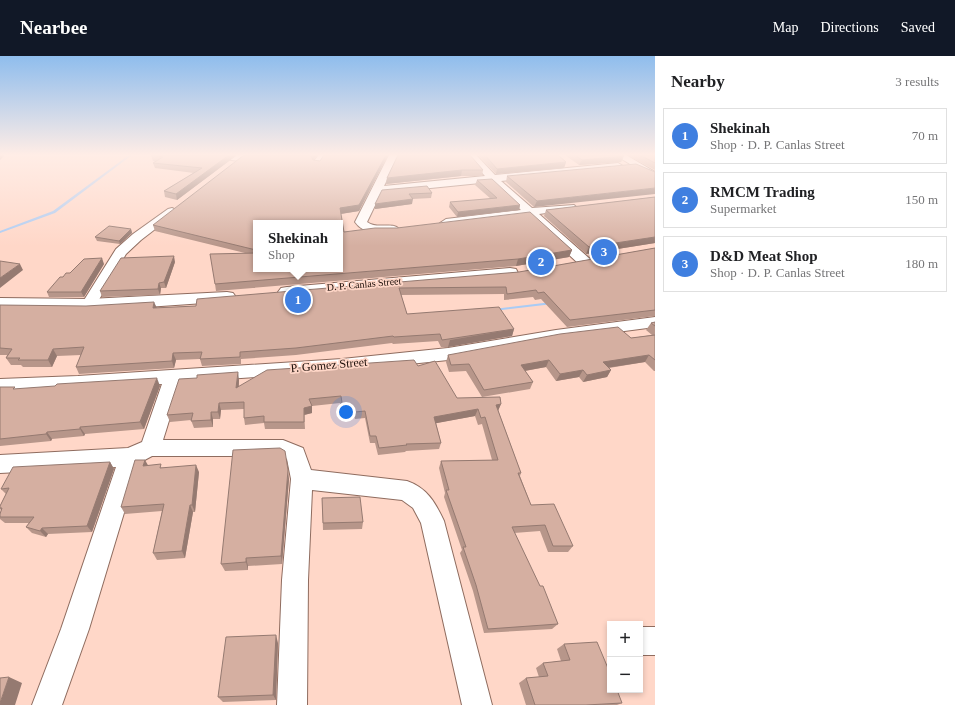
<!DOCTYPE html>
<meta charset="utf-8">
<style>
:root{--surface:#fff;--page:#f6f6f6;--text:#202124;--muted:#757577;--line:#e0e0e0;--accent:#111827}
body{margin:0;font-family:"Times New Roman",serif;background:var(--page);color:var(--text)}
.controls{position:absolute;right:12px;bottom:12px;display:grid;overflow:hidden;border-radius:0px;box-shadow:0 2px 6px #0003}
.controls button{width:36px;height:36px;display:grid;place-items:center;padding:0;border:0;border-bottom:1px solid var(--line);background:var(--surface);color:var(--text);font:20px sans-serif}
.you{position:absolute;left:346px;top:356px;width:14px;height:14px;margin:-10px;border:3px solid #fff;border-radius:50%;background:#1a73e8;box-shadow:0 0 0 6px #1a73e833}
.badge{display:grid;place-items:center;width:26px;height:26px;border-radius:50%;background:var(--accent);color:#fff;font-size:13px;font-weight:700}
.pin{position:absolute;translate:-50% -50%;border:2px solid #fff;box-shadow:0 1px 4px #0006}
.popup{position:absolute;left:253px;top:164px;width:90px;height:52px;box-sizing:border-box;display:grid;place-content:center;border-radius:0px;background:var(--surface);filter:drop-shadow(0 1px 3px #0005);font-size:13px;white-space:nowrap;color:var(--muted)}
.popup b{font-size:15px;color:var(--text)}
.popup::after{content:'';position:absolute;left:50%;top:100%;margin-left:-8px;border:8px solid transparent;border-top-color:var(--surface)}
.list{margin:0;padding:0;list-style:none}
h2{display:flex;justify-content:space-between;align-items:center;height:52px;margin:0;padding:0 16px;font-size:17px}
h2 small{font-size:13px;font-weight:400;color:var(--muted)}
.list li{display:grid;grid-template-columns:26px 1fr auto;gap:12px;align-items:center;box-sizing:border-box;height:56px;margin:0 8px 8px;padding:0 8px;border:1px solid var(--line);border-radius:0px}
.list b{display:block;font-size:15px;white-space:nowrap}
.list p{margin:0;font-size:13px;white-space:nowrap;color:var(--muted)}
.list em{font-size:13px;font-style:normal;color:var(--muted)}
.map{position:relative;flex:none;width:655px;height:649px;overflow:hidden}
header{display:flex;align-items:center;gap:24px;box-sizing:border-box;height:56px;padding:0 20px;background:var(--accent);color:#fff}
header strong{font-size:19px}
nav{display:flex;gap:22px;margin-inline-start:auto;font-size:14px}
main{display:flex}
aside{flex:1;background:var(--surface)}
.map>svg:first-child{display:block}
.lines{fill:none;stroke-linecap:round;stroke-linejoin:round}
.stream{fill:#a9cbf5;fill-rule:evenodd}
.street-casing{stroke:#8f6c5f;stroke-width:2}
.secondary-casing{stroke:#8f6c5f;stroke-width:2}
.street{fill:#fff;fill-rule:evenodd}
.secondary{fill:#fff;fill-rule:evenodd}
.wall{fill:#b7968a}
.shaded-wall{fill:#957a71}
.building{fill:#d5afa1;stroke:#957a71}
.labels{text-anchor:middle;dominant-baseline:central;stroke-width:3.5;stroke-linejoin:round;paint-order:stroke}
.far-street-label{font-size:10px;fill:#1a0d08;stroke:#ffd7c8}
.street-label{font-size:12px;fill:#1a0d08;stroke:#ffd7c8}
</style>
<header>
<strong>Nearbee</strong>
<nav><a>Map</a><a>Directions</a><a>Saved</a></nav>
</header>
<main>
<div class="map">
<svg width="655" height="649" viewBox="0 0 655 649">
<rect width="100%" height="100%" fill="#ffd7c8"/>
<g class="lines">
<path class="stream" d="M129,99h3l-77,58 -55,20v-2l53,-20z
M552,246l2,1 -1,1 -59,7 -2,-1 2,-1z"/>
<g class="street-casing">
<path id="street" d="M219,99h26l4,3c-6,5 -25,2 -30,-3z
M319,99h9l-8,10h-6l-2,-2z
M389,99h10l-15,31 101,-10 -19,-21h10l19,20 123,-12 5,3 -5,3 -117,12 31,27 42,-3 2,2 -2,2 -35,5 51,45 2,3 -2,3h-10l-53,-49 -81,11 -4,-1 -2,-3 6,-4 75,-9 -31,-28 -109,11 -14,29c10,8 26,-1 32,7l-2,3c-14,3 -33,3 -42,-10z
M615,99h11l29,17v7z
M172,152l6,3 -2,2 -35,27 -15,14 -32,54h-10l-3,-3 35,-56 17,-15 35,-25z
M655,261v10l-99,13 -108,20 -106,11 -161,11 -18,58h120l20,8 8,22 96,11c20,7 28,21 37,40l48,184h-30l-41,-182 -8,-15 -11,-8 -90,-10 -4,90 -1,125h-30l5,-125 9,-101 -4,-20 -6,-3h-129l-13,7 -50,166 -27,76h-30l29,-76 55,-162 -116,6v-18l128,-7 14,-6 20,-58 -162,9v-14l78,-3 264,-17 106,-11 108,-18z
M640,571h15v28h-15z"/>
</g>
<g class="secondary-casing">
<path id="secondary" d="M510,212l6,1 2,4 -2,4 -229,20 -6,-1 -3,-4 3,-4 6,-1z
M227,236l6,1 3,4 -3,4 -144,10 -89,-1v-12l89,1z"/>
</g>
<use href="#street" class="street"/>
<use href="#secondary" class="secondary"/>
</g>
<path class="wall" d="M151,99h86l-60,45 -12,-3 -1,-6 30,-18 -39,-5 -2,-5 2,-2h-2z
M317,99l-4,5 7,1 4,-6h64l-29,56 -18,3 3,18 228,18 -3,7 -53,9 -300,25 -1,-7 30,-31 -90,-22 -2,-6z
M398,99l85,15 -1,6h-21l-75,8 1,-6z
M478,99h80l8,7 -2,6 -68,6z
M565,99h59l-1,1 -2,6 -42,3z
M627,99h28v15z
M655,116l-121,35 -28,-25 1,-6z
M477,124l43,25 -1,5 -62,7 -8,-10 1,-5 41,-3 -16,-14z
M382,134l50,3 -1,5 -19,1v5l-37,5v-5z
M655,141v46l-69,11 -42,-38 2,-6z
M131,173l1,4 -12,11 -23,-3 -2,-4z
M655,192v68l-88,11 -26,-28 -6,1 -2,-3 -29,3v-6l-103,1 6,19 107,15 -2,7 -64,11h-7l-3,-6 -45,3 -1,-1 -96,12 -55,4v5l-39,2 -2,-7 -24,1 -2,8 -95,6 -3,-7 5,-12 -24,1 -5,11h-29l-2,-2h-10l-5,-7 1,-3h-7v-50l156,3 40,-2 323,-34z
M175,206l-9,26h-5l-1,7 -58,2 -2,-6z
M104,208l-20,33h-35l-2,-5 16,-15 7,-4z
M655,266v49h-1l-9,-9 -36,6 2,2 -4,7 -24,5 -4,-5 -23,4 -10,-14 -21,4 8,11 -3,7 -48,8 -16,-26 -17,1 -3,-10 2,-7 183,-17 21,-3 -6,-5 5,-7z
M418,310l39,32 44,6 -3,6 23,63 -1,3 11,29 42,41 -5,6h-20l-8,-21 -26,2 44,91 -6,5 -68,4 -11,-42 -13,-38 2,-3 -18,-53 1,-4 -6,-25 2,-7 51,-1 -10,-36 -4,1 -3,-9 -39,7 5,20 -2,6 -33,2 -1,1 -27,3 -3,-12h-5l-5,-25 -10,1 -1,-4 -11,1 -3,-13 -28,3v7l-8,2 1,14h-40l-1,-6 -19,2 -1,-7v-9l-23,1 -1,9h-7v8l-19,1 -3,-8 -21,2 -3,-7 72,-35v7z
M160,330l-16,43 -59,5 -1,2 -32,3 -1,2 -51,5v-59l16,2z
M110,406l4,7 -22,63 -44,2 -2,3 -14,-4 -6,-6 3,-4h-24l-5,-4v-5l1,-4 -1,-1v-3l6,-12 -5,-5z
M148,409l15,3 36,4 -4,40h-2l-8,46 -28,2 -4,-7 9,-42 -37,3 -4,-7z
M289,423l-7,85 -34,2v4l-23,1 -4,-7z
M322,442l41,24 -1,7 -39,1z
M278,587l-2,57 -53,2 -5,-5z
M564,588l58,59 -5,2h-91l-7,-22 7,-5 13,-1 -3,-9 7,-5 18,-2 -4,-12z"/>
<path class="shaded-wall" d="M0,99h5l-5,5z
M229,99h8l-60,45 -1,-6z
M312,99h5l-6,7v-6z
M386,99h2l-29,56 -19,3v-6z
M620,99h4l-2,1h2l-3,6 -42,3 3,-5z
M566,106l-2,6 -68,6 1,-5z
M462,114l-1,6 -75,8 1,-6z
M655,132v6l-121,13 3,-6z
M413,143l-1,5 -37,5v-5z
M520,149l-1,5 -62,7 1,-5z
M131,173l1,4 -12,11 -1,-3z
M655,181v6l-69,11 3,-7z
M572,194l-3,7 -53,9 2,-7z
M174,200l1,6 -9,26 -2,-6z
M102,202l2,6 -20,33 -3,-5z
M20,208l3,6 -23,18v-10z
M159,227l2,5 -1,7 -2,-6z
M154,246l3,6h-4z
M514,273l-2,7 -64,11 2,-7z
M53,293l4,7 -5,11 -4,-7z
M173,297l3,7 -2,8 -2,-7z
M649,299l-4,7 -46,7 4,-7z
M549,304l-3,7 -28,5 3,-7z
M583,314l-4,7 -23,4 4,-7z
M611,314l-4,7 -24,5 4,-7z
M238,316l1,8 -1,15 -2,-7z
M157,322l3,8 -16,43 -4,-7z
M219,347l2,7 -1,9 -2,-7z
M501,348l-3,7 -2,-6z
M312,350v7l-8,2 1,14 -1,-21z
M478,353l-3,7 -43,8 2,-7z
M211,356l2,7v8l-2,-7z
M80,371l5,7 -1,2 -4,-7z
M47,376l5,7 -1,2 -5,-7z
M145,404l4,7 -6,-1z
M110,406l4,7 -22,63 -5,-6z
M196,409l3,7 -4,40 -3,-7z
M288,414l1,9 -7,85 -1,-8z
M190,449l3,7 -8,46 -3,-7z
M42,472l6,6 -2,3 -6,-6z
M246,502l2,8v4l-2,-8z
M276,579l2,8 -2,57 -3,-5z
M9,621l13,6 -7,22h-15v-2z"/>
<path class="building" d="M151,99h78l-53,39 -12,-3 38,-23 -49,-5 10,-6z
M244,99h68l-1,1 2,4 7,1 4,-6h62l-27,50 -19,3 4,24 31,-4h22l133,-16 42,38 -54,9 -303,25 -5,-30 46,-1v-3v19h84v-46h-84v27l-103,-25z
M398,99h72l13,15h-21l-75,8z
M485,99h73l8,7 -69,7z
M575,99h48l1,1 -42,4z
M640,99h15v8z
M636,108l19,8v16l-118,13 -30,-25z
M492,123l28,26 -62,7 -8,-10 47,-4 -20,-18z
M427,130l5,7 -23,1 4,5 -38,5 7,-14z
M655,141v40l-66,10 -43,-37z
M109,170l22,3 -12,12 -24,-4z
M655,192v62l-85,10 -26,-28 -6,1 -2,-3 -29,4 -1,-7 -107,1 8,26 92,-7 15,22 -72,11 -2,-6 -46,3 -1,-1 -97,12 -56,4v5l-40,2 2,-7 -29,1 -1,8 -96,6 8,-20 -31,2 -5,11h-30l2,-2h-14l6,-9 -12,-1v-43l86,1 68,-4 -1,6 43,-2 1,-7 322,-27z
M174,200l-10,26 -5,1 -1,6 -58,2 21,-33z
M102,202l-21,34h-34l13,-15h3l3,-4h4l14,-14z
M0,205l20,3 -20,14z
M655,266v4l-4,-3z
M618,271l13,11 24,-3v25l-6,-5 -46,7 8,8 -24,5 -4,-5 -23,4 -11,-14 -28,5 12,17 -49,8 -15,-26 -18,1 -3,-10 112,-21z
M414,304l4,6 17,-5 22,37 43,-1 1,7 -5,1 25,68h-3l13,32 23,-1 19,42h-20l-8,-21 -33,2 28,59h3l15,38 -70,5 -12,-44 -13,-38h3l-20,-57h3l-8,-29 57,-1 -13,-43 -4,1 -3,-9 -44,8 7,26 -35,1 1,1 -28,3 -3,-12h-6l-5,-25 -10,1 -1,-4 -11,1 -2,-13 -32,3 3,7 -8,2v14h-40v-6l-20,2v-16l-25,1 -1,9h-7v8l-20,1 2,-8 -26,2 12,-36 18,-1v-3l41,-3 -2,16 31,-18z
M157,322l-17,44 -60,5v2l-33,3 -1,2 -46,5v-52h15l-2,2 42,-3 2,-2z
M280,392l5,3 3,19 -7,86 -35,2v4l-25,2 12,-114z
M135,404h10l-2,6 18,-2 -1,4 36,-3 -4,40h-2l-8,46 -29,2 11,-49 -43,3z
M110,406l-23,64 -45,2 -2,3 -14,-4 8,-10h-34v-3l2,-6h-2v-2l9,-18 -8,1 12,-22z
M360,441l3,25 -40,1 -1,-25z
M276,579l-3,60 -55,2 8,-60z
M597,586l13,31v17h7l5,13 -36,2h-51l-9,-27 22,-2 -5,-13 27,-3 -6,-16z
M9,621l-9,26v-25z"/>
<linearGradient id="sky" x2="0" y2="1"><stop stop-color="#8fbded"/><stop offset="0.52" stop-color="#ffede6"/><stop offset="1" stop-color="#ffede6" stop-opacity="0"/></linearGradient>
<rect width="655" height="190" fill="url(#sky)"/>
<g class="labels">
<g class="far-street-label">
<text transform="translate(364 228) rotate(-5)">D. P. Canlas Street</text>
</g>
<g class="street-label">
<text transform="translate(329 309) rotate(-5)">P. Gomez Street</text>
</g>
</g>
</svg>
<div class="controls">
<button>+</button>
<button>−</button>
</div>
<div class="you"></div>
<div class="pin badge" style="left:298px;top:244px;background:#3f7fe0">1</div>
<div class="popup"><b>Shekinah</b>Shop</div>
<div class="pin badge" style="left:541px;top:206px;background:#3f7fe0">2</div>
<div class="pin badge" style="left:604px;top:196px;background:#3f7fe0">3</div>
</div>
<aside>
<h2>Nearby<small>3 results</small></h2>
<ul class="list">
<li><span class="badge" style="background:#3f7fe0">1</span><div><b>Shekinah</b><p>Shop · D. P. Canlas Street</p></div><em>70 m</em></li>
<li><span class="badge" style="background:#3f7fe0">2</span><div><b>RMCM Trading</b><p>Supermarket</p></div><em>150 m</em></li>
<li><span class="badge" style="background:#3f7fe0">3</span><div><b>D&amp;D Meat Shop</b><p>Shop · D. P. Canlas Street</p></div><em>180 m</em></li>
</ul>
</aside>
</main>
